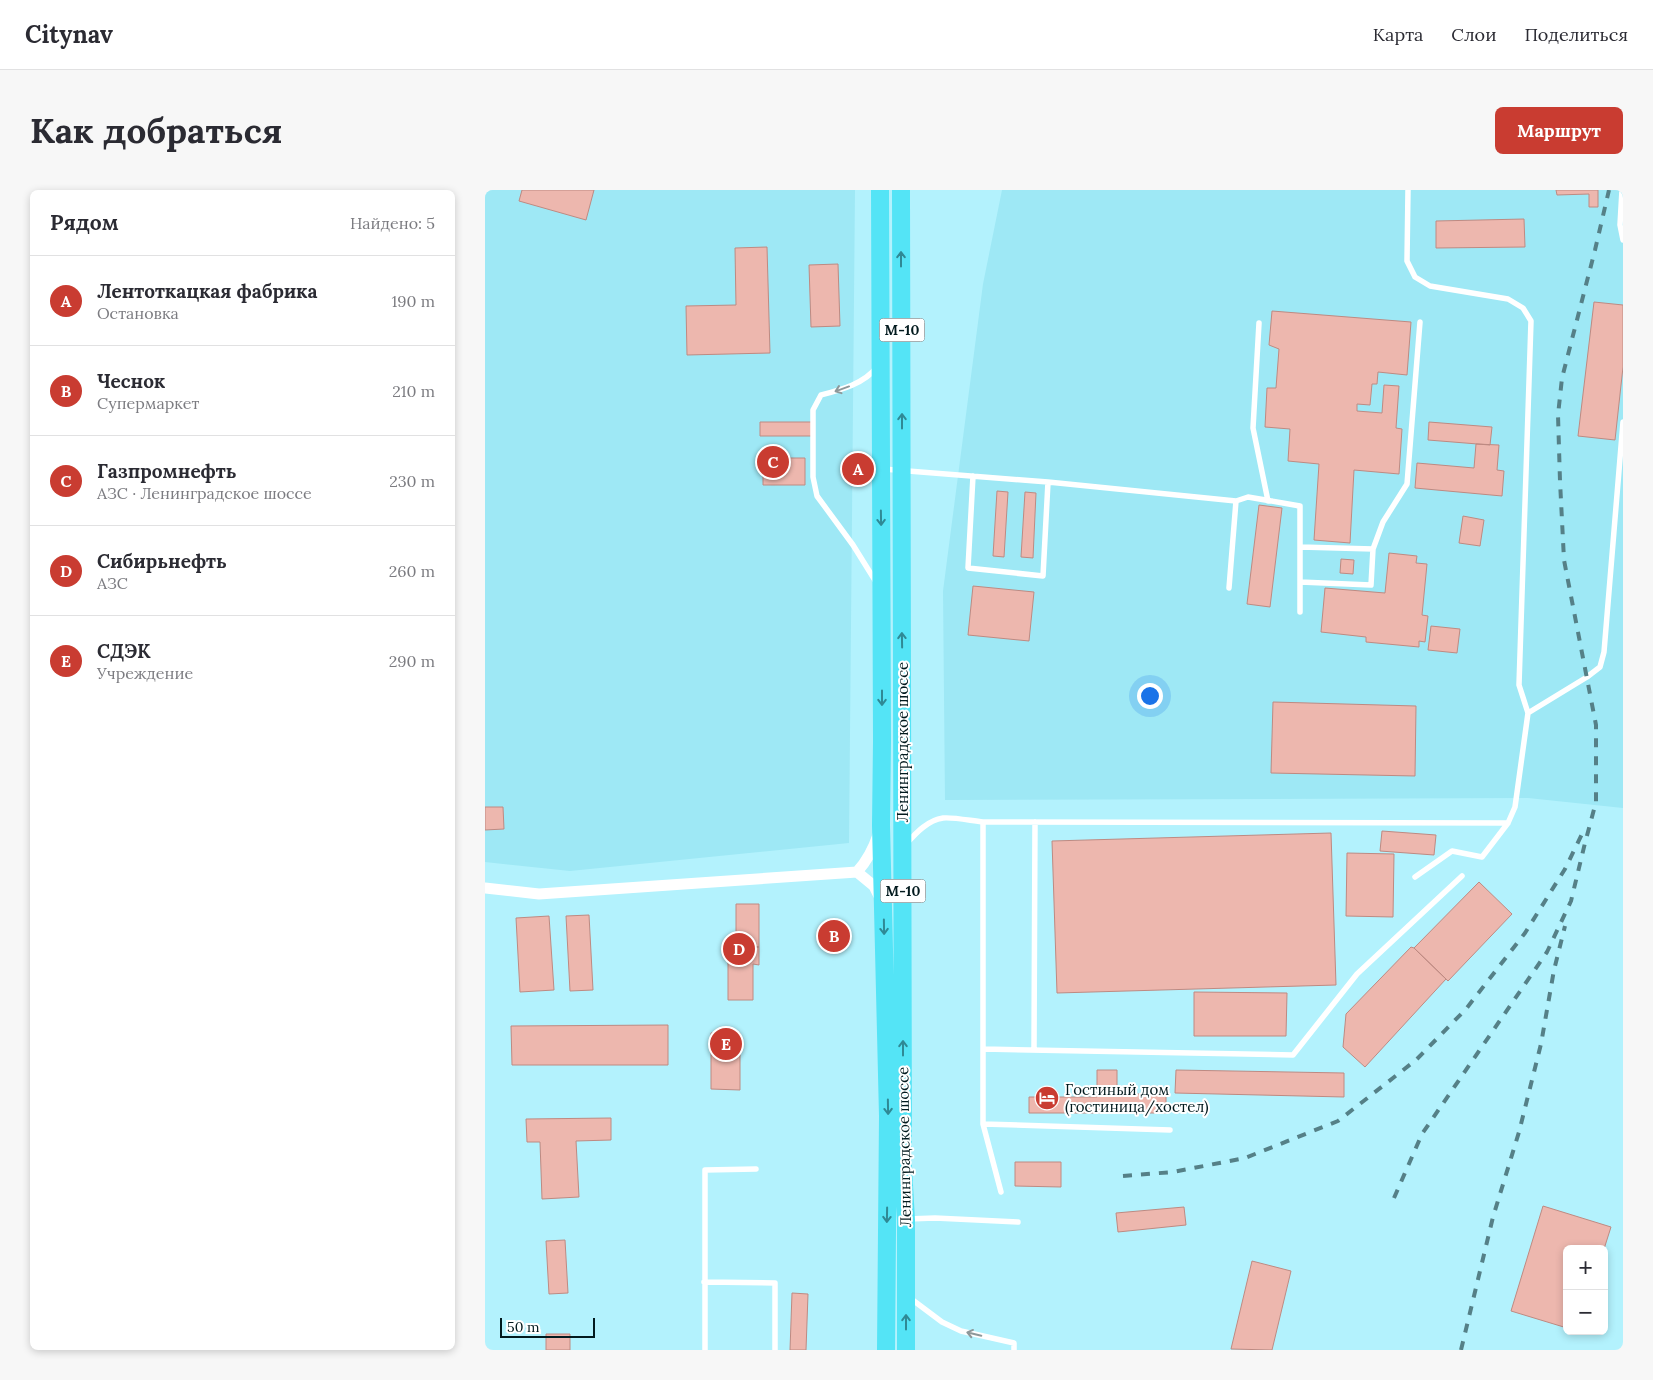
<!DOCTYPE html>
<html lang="ru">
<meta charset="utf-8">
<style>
:root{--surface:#fff;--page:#f7f7f7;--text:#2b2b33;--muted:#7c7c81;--line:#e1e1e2;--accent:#c93c31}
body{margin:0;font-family:Lora,serif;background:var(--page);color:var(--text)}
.controls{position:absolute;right:15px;bottom:15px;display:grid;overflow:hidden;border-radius:8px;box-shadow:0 2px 8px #0003}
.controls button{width:45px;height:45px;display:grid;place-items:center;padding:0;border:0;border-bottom:1px solid var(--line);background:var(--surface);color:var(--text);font:25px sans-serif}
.scale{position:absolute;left:15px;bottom:12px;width:95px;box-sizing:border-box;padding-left:5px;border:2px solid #021a1e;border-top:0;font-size:14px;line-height:18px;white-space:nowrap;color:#021a1e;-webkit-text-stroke:4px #fff;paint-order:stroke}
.you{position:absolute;left:664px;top:505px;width:18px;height:18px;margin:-12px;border:4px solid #fff;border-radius:50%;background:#1a73e8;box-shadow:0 0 0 8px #1a73e833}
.badge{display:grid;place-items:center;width:32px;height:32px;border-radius:50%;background:var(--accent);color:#fff;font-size:16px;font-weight:700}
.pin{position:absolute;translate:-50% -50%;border:2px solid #fff;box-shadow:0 1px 5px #0006}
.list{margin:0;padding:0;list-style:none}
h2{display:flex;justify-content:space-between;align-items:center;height:65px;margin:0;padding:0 20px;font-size:21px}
h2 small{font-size:16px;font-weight:400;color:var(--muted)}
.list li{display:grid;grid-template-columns:32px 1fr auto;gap:15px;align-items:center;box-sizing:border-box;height:90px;padding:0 20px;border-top:1px solid var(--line)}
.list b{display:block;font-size:19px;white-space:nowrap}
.list p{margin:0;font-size:16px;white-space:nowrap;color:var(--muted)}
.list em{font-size:16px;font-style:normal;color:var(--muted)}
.map{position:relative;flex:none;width:1138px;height:1160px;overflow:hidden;border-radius:8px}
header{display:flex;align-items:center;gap:30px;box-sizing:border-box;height:70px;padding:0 25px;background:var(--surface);border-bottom:1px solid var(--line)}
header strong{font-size:24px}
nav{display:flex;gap:28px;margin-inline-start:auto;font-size:18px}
.intro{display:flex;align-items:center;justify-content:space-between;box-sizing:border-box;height:120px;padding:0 30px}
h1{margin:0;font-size:35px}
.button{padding:12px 22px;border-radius:8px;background:var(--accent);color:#fff;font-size:18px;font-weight:700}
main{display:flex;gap:30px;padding:0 30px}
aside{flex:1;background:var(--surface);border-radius:8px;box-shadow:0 2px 8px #0003}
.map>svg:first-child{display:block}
.built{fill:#9ee8f5}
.building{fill:#edb7ae;stroke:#be8a82}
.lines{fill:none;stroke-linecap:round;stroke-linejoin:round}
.service{stroke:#fff;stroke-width:5.5}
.minor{stroke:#fff;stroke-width:11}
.trunk{stroke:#54e4f6;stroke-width:18}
.rail{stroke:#558087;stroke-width:4;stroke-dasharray:9 9;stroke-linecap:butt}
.oneway{stroke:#2f8995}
.oneway2{stroke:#8d989a}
.labels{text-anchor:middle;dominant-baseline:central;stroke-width:4;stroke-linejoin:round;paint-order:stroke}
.shield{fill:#fff;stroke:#4e5f62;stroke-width:1}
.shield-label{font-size:14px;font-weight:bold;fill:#021a1e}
.street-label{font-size:15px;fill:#021a1e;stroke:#fff}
.poi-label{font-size:15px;fill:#021a1e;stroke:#fff;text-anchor:start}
</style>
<header>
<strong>Citynav</strong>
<nav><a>Карта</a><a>Слои</a><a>Поделиться</a></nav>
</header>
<div class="intro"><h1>Как добраться</h1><a class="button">Маршрут</a></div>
<main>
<aside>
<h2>Рядом<small>Найдено: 5</small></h2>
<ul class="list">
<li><span class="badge">A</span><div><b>Лентоткацкая фабрика</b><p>Остановка</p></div><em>190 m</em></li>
<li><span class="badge">B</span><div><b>Чеснок</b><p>Супермаркет</p></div><em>210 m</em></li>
<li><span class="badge">C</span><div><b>Газпромнефть</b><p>АЗС · Ленинградское шоссе</p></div><em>230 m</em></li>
<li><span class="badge">D</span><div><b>Сибирьнефть</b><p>АЗС</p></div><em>260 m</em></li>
<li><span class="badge">E</span><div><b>СДЭК</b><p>Учреждение</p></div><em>290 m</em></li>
</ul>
</aside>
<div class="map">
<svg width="1138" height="1160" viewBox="0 0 1138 1160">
<rect width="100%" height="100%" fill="#b3f2fd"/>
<path class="built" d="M0,0h370l-6,653 -279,28 -85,-9z
M517,0h621v618l-95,-10 -583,2 -2,-209 40,-307z"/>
<path class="building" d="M37,0h72l-8,30 -67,-19z
M1071,0h42v17h-9v-13l-32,1z
M1039,29l1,28 -89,1v-27z
M282,57l3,106 -83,2 -1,-49 50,-1 -1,-57z
M353,74l2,62 -29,1 -2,-62z
M1109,112l29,3v62l-8,73 -37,-4z
M787,121l139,11 -4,53 -29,-3 -1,12h-5l-2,21 -13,-1v7l25,2 2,-28 15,1 -3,42 6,1 -3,45 -45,-4 -4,73 -36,-3 5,-76 -31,-3 2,-32 -25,-2 2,-39h9l3,-39 -10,-4z
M275,232h54v14h-54z
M944,232l63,5 -2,18 -62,-5z
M991,254l23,1 -2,25 7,1 -2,25 -87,-8 2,-25 57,5z
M278,268h42v27h-42z
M512,301l11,1 -4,65 -11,-1z
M540,302l11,1 -3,65 -12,-1z
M774,315l23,3 -12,99 -23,-3z
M978,326l21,4 -4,26 -21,-3z
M904,363l28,3 -1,7 11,1 -5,51 6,1 -3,26 -6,-1v6l-53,-5v-5l-45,-5 4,-44 60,5z
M856,369l13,1 -1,14 -13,-1z
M488,396l61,6 -5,49 -61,-6z
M946,436l29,3 -3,24 -29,-3z
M788,512l143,4 -1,70 -144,-3z
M0,617h18l1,22 -19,1z
M897,641l54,4 -2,20 -54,-4z
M846,643l5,152 -279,8 -5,-152z
M862,663l47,1 -1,63 -47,-1z
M994,692l33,32 -64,67 -34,-33z
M251,714h23v43l-23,-1z
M104,725l4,75 -23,1 -4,-75z
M64,726l5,74 -34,2 -4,-74z
M243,757h31v18l-6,-1v36h-25z
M926,757l3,1 32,31 -81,88 -22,-20 3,-33z
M709,802l93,1 -1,43h-92z
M183,835v40h-156l-1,-39z
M226,843h29v57l-29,-1z
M612,880h20v24h49v19h-137v-16h68z
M691,880l168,3v24l-169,-4z
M126,928v22l-35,1 3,56 -37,2 -2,-57h-13l-1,-23z
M530,972h46v25l-46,-1z
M1058,1016l68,21 -7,22h-37v79l-56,-17z
M699,1017l2,18 -68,7 -2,-19z
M80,1050l3,53 -19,1 -3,-53z
M767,1071l39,10 -19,79 -41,-1z
M307,1103l16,1 -2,56h-16z
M61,1144h24v16h-24z"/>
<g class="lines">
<path class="service" d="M923,0l-1,71 8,16 15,9 78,13 15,9 8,13 -12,364 9,28 -13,94 -7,16 -26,34 -30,-6 -37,26
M1137,0l-2,35 3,15
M774,133l-6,105 15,73h4
M398,279l165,13 188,19 12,-4 52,9
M488,286l-5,92 75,8 5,-94
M813,316h2v106
M815,357l73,2 -2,36 -71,-3
M888,359l10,-27 24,-38 13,-162
M391,392l-23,-37 -36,-49 -4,-19v-67l8,-15c19,-5 43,-11 56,-28
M744,398l7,-87
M1043,523l59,-36 13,-10 4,-15 19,-230
M498,632v302l18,68
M422,653c9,-10 21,-23 36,-25 11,-1 29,3 40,4l525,1
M498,859l310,6 64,-81 105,-98
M549,860l1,-228
M498,934l187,6
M423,1029l27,-1 83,4
M219,1092l71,1v67
M425,1108l32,24 19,9 53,12v7
M220,1160v-180l51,-1"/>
<path class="minor" d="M372,682c10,-11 16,-22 21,-37
M0,698l54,6 318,-22 17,14 6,12"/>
<path class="trunk" d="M395,0l2,551 -1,84 7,291 -2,234
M416,0l2,977 3,53v130"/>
<path class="rail" d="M638,986l50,-4 72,-14 93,-37 78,-61 50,-51 59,-76 40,-64 18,-37
M909,1008l28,-64 125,-182 24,-51 14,-58 11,-41v-77l-32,-165 -4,-79 -2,-66 4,-37 33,-128 14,-60
M976,1160l32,-133 26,-85 22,-88 13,-74 11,-44"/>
</g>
<defs><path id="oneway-shaft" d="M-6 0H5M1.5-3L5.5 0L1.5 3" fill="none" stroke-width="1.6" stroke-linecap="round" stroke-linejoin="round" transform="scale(1.25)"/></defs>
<g class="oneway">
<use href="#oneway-shaft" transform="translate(416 69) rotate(-90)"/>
<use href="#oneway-shaft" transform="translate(417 231) rotate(-90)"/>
<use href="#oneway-shaft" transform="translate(396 328) rotate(89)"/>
<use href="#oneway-shaft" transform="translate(417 450) rotate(-91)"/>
<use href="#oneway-shaft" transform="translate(397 508) rotate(90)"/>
<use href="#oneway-shaft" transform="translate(399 737) rotate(89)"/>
<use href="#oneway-shaft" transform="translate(418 858) rotate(-90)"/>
<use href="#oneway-shaft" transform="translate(403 917) rotate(89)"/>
<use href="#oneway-shaft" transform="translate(402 1025) rotate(91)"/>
<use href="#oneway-shaft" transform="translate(421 1132) rotate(-90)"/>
</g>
<g class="oneway2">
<use href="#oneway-shaft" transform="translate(357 199) rotate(160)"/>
<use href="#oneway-shaft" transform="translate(489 1144) rotate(-167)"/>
</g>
<defs>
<g id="hotel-disc" transform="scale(1.25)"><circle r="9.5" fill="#c93c31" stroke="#fff"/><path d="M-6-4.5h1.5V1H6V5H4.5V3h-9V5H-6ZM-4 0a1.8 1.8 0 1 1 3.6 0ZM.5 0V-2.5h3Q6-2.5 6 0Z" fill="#fff"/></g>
</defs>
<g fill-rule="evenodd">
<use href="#hotel-disc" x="562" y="908"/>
</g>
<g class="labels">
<g class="shield">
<rect x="394.5" y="128.5" width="45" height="23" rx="4"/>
<rect x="395.5" y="689.5" width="45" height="23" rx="4"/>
</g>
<g class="shield-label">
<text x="417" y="140">М-10</text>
<text x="418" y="701">М-10</text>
</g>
<g class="street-label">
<text transform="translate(417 552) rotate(-90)">Ленинградское шоссе</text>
<text transform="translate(419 957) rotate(-91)">Ленинградское шоссе</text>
</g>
<g class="poi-label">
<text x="580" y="899">Гостиный дом<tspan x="580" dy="17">(гостиница/хостел)</tspan></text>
</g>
</g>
</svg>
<div class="controls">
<button>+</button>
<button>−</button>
</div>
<div class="scale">50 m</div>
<div class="you"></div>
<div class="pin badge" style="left:373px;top:279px">A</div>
<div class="pin badge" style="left:349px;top:746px">B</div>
<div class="pin badge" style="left:288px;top:272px">C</div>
<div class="pin badge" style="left:254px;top:759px">D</div>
<div class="pin badge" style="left:241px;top:854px">E</div>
</div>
</main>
